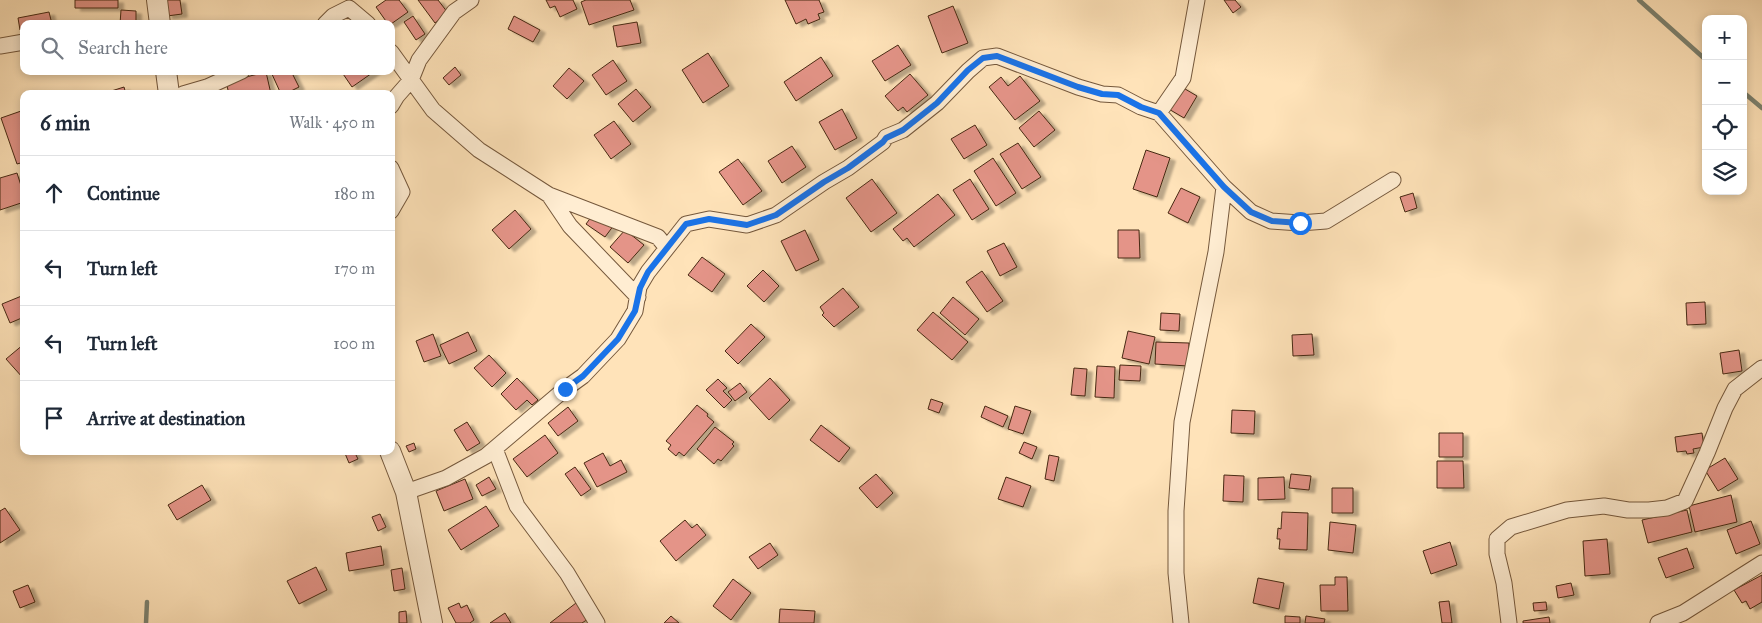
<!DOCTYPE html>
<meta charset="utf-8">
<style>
:root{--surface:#fff;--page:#f6f6f7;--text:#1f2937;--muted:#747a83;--line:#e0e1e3}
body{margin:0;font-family:"IM FELL Great Primer",serif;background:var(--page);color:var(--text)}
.controls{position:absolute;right:15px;top:15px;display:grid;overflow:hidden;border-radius:10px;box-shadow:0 2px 8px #0003}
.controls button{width:45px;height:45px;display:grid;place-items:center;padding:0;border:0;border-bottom:1px solid var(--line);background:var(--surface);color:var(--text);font:25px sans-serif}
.stop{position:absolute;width:15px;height:15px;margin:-11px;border:4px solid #1a73e8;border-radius:50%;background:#fff}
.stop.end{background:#1a73e8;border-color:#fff;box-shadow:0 1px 5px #0008}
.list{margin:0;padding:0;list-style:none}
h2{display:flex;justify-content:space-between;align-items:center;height:65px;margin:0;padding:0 20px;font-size:21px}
h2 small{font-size:16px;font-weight:400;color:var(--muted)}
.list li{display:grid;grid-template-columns:32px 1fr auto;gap:15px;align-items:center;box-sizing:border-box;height:75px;padding:0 20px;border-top:1px solid var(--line)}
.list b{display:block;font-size:19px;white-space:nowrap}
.list em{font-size:16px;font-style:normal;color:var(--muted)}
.icon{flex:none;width:28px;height:28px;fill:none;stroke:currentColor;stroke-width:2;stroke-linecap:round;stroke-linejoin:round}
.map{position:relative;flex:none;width:1762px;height:623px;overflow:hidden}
.search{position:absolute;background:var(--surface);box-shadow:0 2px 8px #0003;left:20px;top:20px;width:375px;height:55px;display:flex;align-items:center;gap:12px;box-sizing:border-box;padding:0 18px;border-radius:10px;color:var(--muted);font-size:19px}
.panel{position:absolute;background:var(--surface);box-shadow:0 2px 8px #0003;left:20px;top:90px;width:375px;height:365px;border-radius:10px}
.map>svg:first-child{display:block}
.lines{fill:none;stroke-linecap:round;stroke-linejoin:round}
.stream{stroke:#7c8270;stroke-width:4.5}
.building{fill:#e49488;stroke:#472912;filter:url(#shadow)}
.minor-casing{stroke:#75583c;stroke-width:17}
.tertiary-casing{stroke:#75583c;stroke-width:22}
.minor{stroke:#ffedd2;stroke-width:15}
.tertiary{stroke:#ffedd2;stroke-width:20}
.route{stroke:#1a73e8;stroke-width:6}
</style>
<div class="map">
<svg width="1762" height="623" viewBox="0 0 1762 623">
<defs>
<filter id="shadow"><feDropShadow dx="5.5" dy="3" stdDeviation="1" flood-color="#0004"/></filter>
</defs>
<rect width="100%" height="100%" fill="#ffe3b9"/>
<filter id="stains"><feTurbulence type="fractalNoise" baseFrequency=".004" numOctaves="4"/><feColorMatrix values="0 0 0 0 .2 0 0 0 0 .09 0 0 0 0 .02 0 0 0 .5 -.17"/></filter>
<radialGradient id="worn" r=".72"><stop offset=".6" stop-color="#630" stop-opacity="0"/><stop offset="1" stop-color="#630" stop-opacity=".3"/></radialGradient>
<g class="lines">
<path class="stream" d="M1639,0l67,60
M1743,92l19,16
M146,623l1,-21"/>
</g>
<path class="building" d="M75,0h43v8h-43z
M165,0h15l2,14 -15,2z
M386,0h13l9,12 -17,12h-3l-12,-17z
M418,0h20l10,13 -13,10z
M546,0h27l4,9 -17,8 -5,-11 -5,2z
M586,0h44l4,10 -45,15 -8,-23z
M785,0h34l5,12 -6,2 2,5 -12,5 -2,-5 -10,5z
M1224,0h11l6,7 -8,6z
M953,6l15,37 -26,10 -14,-37z
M121,10l15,1v13h-16z
M49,12l3,12h-28v5l-4,1 -2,-12z
M413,16l12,18 -9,6 -12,-18z
M514,16l26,14 -7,12 -25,-13z
M637,22l4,21 -24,4 -4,-21z
M898,45l13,20 -26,16 -13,-20z
M708,53l21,33 -26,17 -21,-33z
M821,57l12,19 -37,25 -12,-19z
M613,60l14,21 -21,14 -14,-20z
M455,67l6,8 -12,10 -6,-7z
M569,68l15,13 -17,18 -14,-13z
M273,71h18l8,16 -14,7h-4l-10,-22z
M341,71h34l-23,16z
M266,72l5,22h-42l-3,-12z
M910,74l18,21 -21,17 -4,-5 -5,4 -13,-15z
M1020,76l20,25 -25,19 -26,-33 12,-10 7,9z
M1180,86l17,10 -13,22 -17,-10z
M124,87l2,7h-20l-1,-1z
M636,89l15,18 -18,15 -15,-18z
M842,109l15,29 -22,12 -16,-28z
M24,110v52l-7,2 -16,-46z
M1039,111l16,19 -21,17 -15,-19z
M614,121l17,23 -20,15 -17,-24z
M975,125l12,20 -23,14 -13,-20z
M1018,143l23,34 -19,12 -22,-35z
M792,146l14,21 -24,16 -14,-22z
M1146,150l24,8 -13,39 -24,-8z
M993,158l23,35 -20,13 -22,-35z
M738,159l24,32 -19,14 -24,-33z
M17,173l7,22v7l-24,8v-32z
M872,179l25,34 -26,19 -25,-34z
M970,179l19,30 -17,11 -19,-30z
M1181,188l19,9 -12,26 -20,-10z
M1413,193l4,15 -12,4 -5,-15z
M938,194l17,21 -41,32 -7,-9 -4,3 -10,-12z
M515,210l16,19 -22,20 -17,-19z
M595,212l19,13 -9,12 -19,-13z
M625,230l19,15 -16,18 -18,-16z
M805,230l14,30 -23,11 -15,-30z
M1118,230h21l1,28h-22z
M1004,243l13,24 -17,9 -13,-25z
M702,257l23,17 -13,18 -24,-17z
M763,270l16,16 -15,16 -17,-16z
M982,271l21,30 -16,11 -21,-30z
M843,288l16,19 -25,20 -12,-12 2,-2 -4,-6z
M24,295v22l-14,6 -8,-19z
M953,297l26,22 -14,16 -25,-22z
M1705,302l1,22 -19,1 -1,-22z
M933,312l35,30 -16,18 -35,-30z
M1161,313l19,1 -1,17 -19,-1z
M751,324l14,13 -27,27 -13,-13z
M1128,331l27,6 -6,27 -27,-6z
M468,332l9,19 -28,13 -9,-19z
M433,334l8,22 -17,6 -8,-21z
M1312,334l2,21 -21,1 -1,-21z
M1156,342l33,1 -1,23 -33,-2z
M24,344v33l-1,1 -17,-19z
M1739,350l3,21 -19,3 -3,-21z
M489,355l17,18 -14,14 -18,-19z
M1120,365l21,1 -1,15 -21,-1z
M1097,366l18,1 -1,31 -19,-1z
M1074,368l13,1 -2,27 -14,-1z
M517,378l21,22 -6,5 -5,-5 -11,10 -15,-16z
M770,378l20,22 -21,20 -20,-22z
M718,379l9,9 -4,3 9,9 -8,8 -18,-18z
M740,383l7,9 -12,9 -7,-9z
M931,399l12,4 -4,10 -11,-4z
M697,405l11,9 -1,2 7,6 -30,34 -5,-4 -3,4 -8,-7 3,-4 -5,-4z
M985,406l23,10 -5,11 -22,-10z
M1015,406l16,5 -8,23 -15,-5z
M568,407l10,14 -20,15 -10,-13z
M1232,410l23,1 -1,23 -23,-1z
M467,422l13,21 -13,8 -13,-21z
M821,425l29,23 -11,14 -29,-22z
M715,427l19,15 -2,2 2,2 -13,15 -3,-2 -4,5 -17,-15z
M1439,433h24v24h-24z
M1702,433l2,14 -11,2 1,4 -7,1 -1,-3 -9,1 -2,-15z
M545,435l13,18 -31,24 -14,-18z
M1024,442l13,5 -5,12 -13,-6z
M414,443l2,6 -7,3 -3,-6z
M344,451h10l4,8 -9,4z
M603,453l7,13 11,-6 6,12 -30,15 -13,-24z
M1049,455l10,2 -5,24 -9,-2z
M1725,458l13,21 -20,12 -13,-21z
M1437,461h26l1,27h-27z
M575,467l16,22 -10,7 -16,-22z
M876,474l17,19 -16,15 -18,-20z
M1291,474l20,2 -2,14 -20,-2z
M1224,475l20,1 -1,26 -20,-1z
M489,477l7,12 -14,7 -6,-11z
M1006,477l25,9 -8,21 -25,-8z
M1284,477l1,22 -27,1v-22z
M465,479l8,20 -29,12 -8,-20z
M202,485l9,15 -34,20 -9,-15z
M1332,488h21v25h-21z
M1731,495l6,27 -42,10 -6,-26z
M486,506l13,20 -38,24 -13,-20z
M5,508l15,22 -20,13v-32z
M1687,510l5,22 -44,11 -6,-23z
M1282,512l26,1 -1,37 -28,-1 1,-10h-3l1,-11 3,1z
M380,514l6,13 -8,4 -6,-14z
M685,520l7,8 5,-4 9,11 -30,26 -16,-20z
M1751,521l9,23 -24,10 -9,-24z
M1330,522l26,3 -3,28 -25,-3z
M1607,539l3,35 -25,2 -2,-35z
M1450,542l7,23 -26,9 -8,-23z
M770,543l8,12 -20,14 -9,-12z
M381,546l3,19 -35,6 -3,-18z
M1687,548l7,20 -28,10 -8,-20z
M316,567l11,23 -28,14 -12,-23z
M402,568l3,21 -11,2 -3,-21z
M1762,575v27l-12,7 -4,-8 -4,2 -8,-13z
M1335,577h12l1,34h-27l-1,-26h15z
M1258,578l26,5 -5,26 -26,-6z
M733,579l18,14 -20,27 -18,-14z
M1571,583l3,12 -16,3 -2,-12z
M28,585l7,17 -15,6 -7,-17z
M1449,601l3,22h-10l-3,-21z
M1546,602l1,8 -13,1 -1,-8z
M459,603l2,5 6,-3 7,15 -4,3h-14l-8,-15z
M576,603l12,16 -6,4h-32z
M780,609l35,2 -1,12h-35z
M406,611l1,12h-8v-11z
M505,613l6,10h-21z
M671,616l8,7h-15z
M1285,616l15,1v6h-15z
M1306,616l19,3 -1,4h-19z
M1549,617l1,6h-27v-2z"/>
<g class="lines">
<g class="minor-casing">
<path id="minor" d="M325,24l8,-8 16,-8 19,16
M0,46l24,-4
M391,52l42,58 46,40 70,45 109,42 9,11
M183,94l24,-7 35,-16
M391,106l6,-10 14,-16 8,-20 35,-48 17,-12
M1159,113l24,-35 14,-78
M391,168l11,24 -11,19
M549,195l21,31 68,71
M495,449l22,57 50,67 30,50
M406,492l40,-14 40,-22 79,-67 18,-13 35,-37 17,-28 4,-24 9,-15 38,-48 23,-5 38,6 29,-10 48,-33 24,-14 35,-26 3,-5 17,-7 34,-27 31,-32 15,-13 14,-2 81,31 24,7 16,1 23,12 18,6 65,74 27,25 20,9 29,2 26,-2 67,-41
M1181,623l-5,-50v-62l6,-89 34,-170 8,-65
M1509,623l-5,-40 -7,-29v-15l14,-12 56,-17 37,-4 24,4h21l18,-2 18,-7 22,-48 18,-45 10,-19 27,-21
M1658,623l25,-10 79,-50"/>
</g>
<g class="tertiary-casing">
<path id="tertiary" d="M157,0l3,24
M166,71l3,23
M390,451l16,41 26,131"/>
</g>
<use href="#minor" class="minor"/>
<use href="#tertiary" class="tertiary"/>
</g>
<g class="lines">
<path class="route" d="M565,389l18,-13 35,-37 17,-28 5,-23 8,-16 38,-48 23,-5 38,6 29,-10 48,-33 24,-14 35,-26 3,-4 17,-8 34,-27 31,-33 15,-12 14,-2 81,31 24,7 16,1 23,12 18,6 65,74 27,25 21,9 28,2"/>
</g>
<rect width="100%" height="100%" filter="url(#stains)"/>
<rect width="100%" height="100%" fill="url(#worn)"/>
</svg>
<div class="controls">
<button>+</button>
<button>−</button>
<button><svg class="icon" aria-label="locate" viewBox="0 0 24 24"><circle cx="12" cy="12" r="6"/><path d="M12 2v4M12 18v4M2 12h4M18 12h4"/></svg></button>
<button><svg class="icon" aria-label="layers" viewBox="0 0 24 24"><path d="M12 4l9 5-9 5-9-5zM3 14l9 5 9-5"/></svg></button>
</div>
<div class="stop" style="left:1300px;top:223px"></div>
<div class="stop end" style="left:565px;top:389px"></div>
<div class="search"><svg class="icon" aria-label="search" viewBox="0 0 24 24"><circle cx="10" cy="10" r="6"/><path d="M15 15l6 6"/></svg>Search here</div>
<section class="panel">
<h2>6 min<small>Walk · 450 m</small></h2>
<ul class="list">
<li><svg class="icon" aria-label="ahead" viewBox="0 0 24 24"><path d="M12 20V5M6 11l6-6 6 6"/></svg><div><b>Continue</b></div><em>180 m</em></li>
<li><svg class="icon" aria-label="left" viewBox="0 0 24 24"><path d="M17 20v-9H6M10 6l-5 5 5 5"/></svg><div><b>Turn left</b></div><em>170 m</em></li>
<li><svg class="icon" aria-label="left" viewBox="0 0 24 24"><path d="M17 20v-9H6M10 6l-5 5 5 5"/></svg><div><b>Turn left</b></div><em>100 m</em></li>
<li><svg class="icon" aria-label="arrive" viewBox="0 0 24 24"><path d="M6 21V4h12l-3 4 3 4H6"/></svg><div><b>Arrive at destination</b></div></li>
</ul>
</section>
</div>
